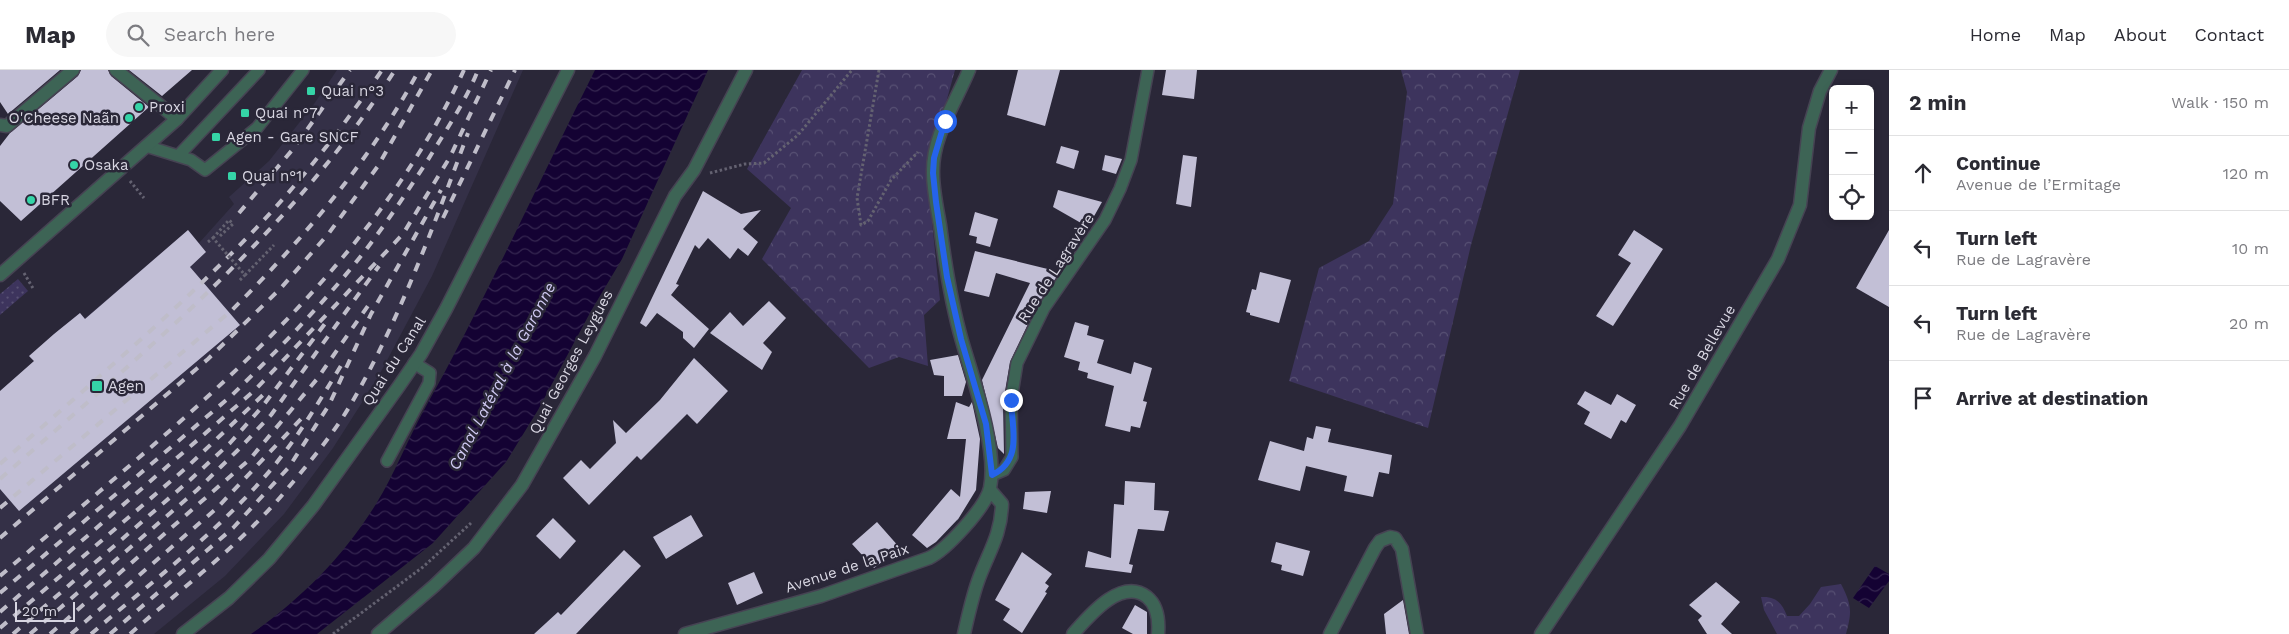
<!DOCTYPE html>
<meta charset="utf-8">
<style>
:root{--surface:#fff;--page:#f7f7f7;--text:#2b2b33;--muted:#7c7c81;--line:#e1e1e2}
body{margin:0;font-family:"Work Sans",sans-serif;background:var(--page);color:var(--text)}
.controls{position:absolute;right:15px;top:15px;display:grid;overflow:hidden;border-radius:8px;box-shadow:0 2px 8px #0003}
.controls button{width:45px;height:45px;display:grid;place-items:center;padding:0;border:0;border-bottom:1px solid var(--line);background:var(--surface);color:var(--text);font:25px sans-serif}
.scale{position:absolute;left:15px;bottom:12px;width:60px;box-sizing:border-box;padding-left:5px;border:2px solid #d8d6e2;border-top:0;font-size:14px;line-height:18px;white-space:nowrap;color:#d8d6e2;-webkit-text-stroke:4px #2a2738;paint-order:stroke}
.stop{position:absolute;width:15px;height:15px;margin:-11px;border:4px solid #2563eb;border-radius:50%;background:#fff}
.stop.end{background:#2563eb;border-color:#fff;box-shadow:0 1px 5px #0008}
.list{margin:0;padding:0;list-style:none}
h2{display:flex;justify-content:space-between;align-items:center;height:65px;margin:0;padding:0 20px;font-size:21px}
h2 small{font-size:16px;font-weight:400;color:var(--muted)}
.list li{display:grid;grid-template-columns:32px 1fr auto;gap:15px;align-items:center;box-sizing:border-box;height:75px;padding:0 20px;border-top:1px solid var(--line)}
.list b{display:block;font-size:19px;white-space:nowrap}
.list p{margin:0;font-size:16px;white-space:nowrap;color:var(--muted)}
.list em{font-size:16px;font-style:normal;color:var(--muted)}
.icon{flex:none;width:28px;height:28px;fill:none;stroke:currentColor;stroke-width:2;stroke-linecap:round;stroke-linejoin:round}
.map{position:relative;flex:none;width:1889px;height:564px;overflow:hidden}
header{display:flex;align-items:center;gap:30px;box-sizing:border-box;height:70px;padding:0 25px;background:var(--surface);border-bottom:1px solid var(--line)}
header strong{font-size:24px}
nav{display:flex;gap:28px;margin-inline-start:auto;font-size:18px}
.search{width:350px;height:45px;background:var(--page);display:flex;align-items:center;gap:12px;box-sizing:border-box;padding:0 18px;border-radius:28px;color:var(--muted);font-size:19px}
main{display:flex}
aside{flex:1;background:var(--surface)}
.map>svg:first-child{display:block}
.built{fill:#343047}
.grass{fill:url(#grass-dots)}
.forest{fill:url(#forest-crowns)}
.water{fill:url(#water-waves)}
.building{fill:#c2bfd6}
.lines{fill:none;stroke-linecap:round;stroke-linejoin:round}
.service-casing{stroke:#464353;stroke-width:14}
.minor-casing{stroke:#464353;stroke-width:15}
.tertiary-casing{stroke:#464353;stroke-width:15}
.path{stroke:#646271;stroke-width:3;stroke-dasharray:2.5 2.5;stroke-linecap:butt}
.service{stroke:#3d6455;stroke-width:11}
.minor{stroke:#3d6455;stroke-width:12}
.tertiary{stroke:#3d6455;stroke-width:12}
.rail{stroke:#bfbdc9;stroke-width:4;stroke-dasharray:9 9;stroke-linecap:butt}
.path-bridge{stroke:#646271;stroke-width:3;stroke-dasharray:2.5 2.5;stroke-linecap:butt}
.route{stroke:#2563eb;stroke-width:6}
.poi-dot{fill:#35d4a7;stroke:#2a2738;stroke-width:2}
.labels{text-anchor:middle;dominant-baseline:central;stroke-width:5;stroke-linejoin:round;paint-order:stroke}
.poi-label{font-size:15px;fill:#d8d6e2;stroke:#2a2738;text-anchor:start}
.street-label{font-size:15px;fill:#d8d6e2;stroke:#2a2738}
.water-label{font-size:16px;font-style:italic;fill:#d0caf3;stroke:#2a2738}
</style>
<header>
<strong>Map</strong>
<div class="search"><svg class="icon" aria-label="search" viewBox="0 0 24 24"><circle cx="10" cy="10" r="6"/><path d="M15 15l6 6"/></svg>Search here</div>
<nav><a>Home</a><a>Map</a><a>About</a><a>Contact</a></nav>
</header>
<main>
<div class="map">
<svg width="1889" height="564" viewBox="0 0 1889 564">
<defs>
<pattern id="grass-dots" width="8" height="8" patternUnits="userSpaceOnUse" patternTransform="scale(1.25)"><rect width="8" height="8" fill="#3d345d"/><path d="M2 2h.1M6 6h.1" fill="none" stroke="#585174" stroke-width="1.8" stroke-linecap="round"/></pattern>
<pattern id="forest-crowns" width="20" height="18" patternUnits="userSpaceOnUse" patternTransform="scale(1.25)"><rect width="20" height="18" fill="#3d345d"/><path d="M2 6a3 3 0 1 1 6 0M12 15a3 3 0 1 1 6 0" fill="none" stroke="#585174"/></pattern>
<pattern id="water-waves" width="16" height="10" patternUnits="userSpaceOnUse" patternTransform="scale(1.25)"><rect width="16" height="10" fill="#140233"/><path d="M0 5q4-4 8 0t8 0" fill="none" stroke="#352650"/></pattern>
</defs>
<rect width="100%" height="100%" fill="#2a2738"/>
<path class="built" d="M337,0h186l-91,206 -55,103 -44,69 -49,66 -59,62 -71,58h-154v-243l34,-29 -5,-6 25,-22 26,-21 5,5 103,-88 11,13 35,-39 -5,-7 40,-36 45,-57z"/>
<path class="grass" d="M18,209l10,12 -28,24v-21z"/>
<path class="forest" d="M802,0h153l-28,102 13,128 -16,15 4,51 -29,-9 -30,11 -107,-109 29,-51 -44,-39z
M1401,0h119l-49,175 -43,183 -139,-47 30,-113 50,-27 24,-37 14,-112z
M1841,514c11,21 11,28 5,50h-69l-13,-24 -3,-13c15,-1 21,6 26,19h12l11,-12 11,-17z"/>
<path class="water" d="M595,0h113l-86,189 -31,52 -53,99 -32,52 -73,81 -116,91h-66c50,-35 93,-78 125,-130 18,-29 31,-63 48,-94 62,-111 114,-227 171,-340z
M1875,496l14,8v7l-20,27 -16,-10z"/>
<path class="building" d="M0,0h60l-52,44 -8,-12z
M81,0h27l3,6 38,31 -128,114 -21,-20v-55l10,-13 68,-57z
M129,0h63l-30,26z
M1018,0h42l-15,56 -38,-11z
M1166,0h31l-3,29 -32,-4z
M1061,76l18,5 -5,18 -18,-6z
M1105,85l17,4 -6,15 -14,-4z
M1183,85l14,2 -6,50 -15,-3z
M1058,120l44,12 -14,25 -35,-20z
M703,121l38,23 20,-4 -18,19 15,13 -10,14 -10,-8 -8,11 -22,-21 -9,11 -4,-4 -19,39 3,1 -8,10 38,34 -15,19 -11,-10v-6l-26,-19 -11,14 -6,-4z
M975,142l23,7 -8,28 -14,-4 1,-6 -8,-2z
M188,160l18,22 -16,15 50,58 -221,186 -19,-22v-98l34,-30 -5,-5 25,-22 26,-21 5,6z
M1634,160l29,19 -50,77 -17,-10 35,-53 -13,-8z
M1889,160v77l-33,-19z
M975,181l85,21 -23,33 -27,57 -7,41 1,51 -6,-6 -16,-68 48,-97 -34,-10 -7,24 -25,-6z
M1260,202l31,8 -12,43 -29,-8v-2l-4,-1 6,-23 4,1z
M769,231l17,17 -23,25 9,9 -10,18 -52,-37 20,-21 13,14z
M1075,252l14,4 -2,9 17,5 -7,23 34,11 3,-12 18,6 -9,33 4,1 -7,26 -9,-2 -1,6 -25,-6 9,-40 -27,-8 1,-5 -10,-3 2,-8 -16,-5z
M958,285l8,27 -4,14h-18v-20l-10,-1 -4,-15z
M694,288l34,33 -31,33 -10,-10 -46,46 -4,-4 -48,49 -26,-27 18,-18 9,9 26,-26 -3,-23 13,13 34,-33z
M1585,321l26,14 6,-11 19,11 -10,18 -5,-3 -10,19 -27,-15 6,-12 -13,-8z
M956,332l13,5 3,-5 3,14 5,23 -4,51 -19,31 1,-2 -22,23 -9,6 -15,-13 39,-46 9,8 6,-58h-19z
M1316,356l15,3 -3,13 64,13 -3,19 -10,-2 -6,25 -29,-6 3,-15 -41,-10 -6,25 -42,-11 12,-39 34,10 3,-14 6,2z
M1125,411l30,2 -1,27 15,1 -5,20 -26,-2 -9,35 4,1 -2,8 -46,-6 3,-16 23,7 3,-54 10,1z
M1051,421l-4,22 -24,-4 2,-17z
M691,445l12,21 -37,23 -13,-22z
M553,448l23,23 -16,18 -24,-23z
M877,452l23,26 -26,20 -22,-24z
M1276,472l34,9 -7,25 -22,-6 1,-5 -11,-3z
M624,480l17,16 -65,68h-42l24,-22 3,3z
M1022,482l30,22 -7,9 4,3 -4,6 2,1 -25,40 -19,-13 7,-11 -15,-9z
M754,502l9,21 -26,12 -9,-22z
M1716,512l24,20 -19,22 11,10h-25l-9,-14 4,-4 -13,-11z
M1403,530l6,34h-23l-2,-20z
M1135,535l12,7v22h-14l-11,-6z"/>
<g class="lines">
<g class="service-casing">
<path id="service" d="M146,76l45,14 14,10 52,-42 46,-58
M179,85l80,-85
M387,391l42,-78 1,-10 -16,-10
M992,405l12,-5 8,-13 -1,-57 6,-37 27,-55 61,-88 15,-31 11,-29 17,-90"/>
</g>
<g class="minor-casing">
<path id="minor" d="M116,0l61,49
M0,55l7,1 66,-56
M378,564l56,-48 40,-38 48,-63 73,-129 80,-160 19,-26 52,-100
M685,564l136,-38 108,-38c17,-8 57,-51 61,-70 8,-39 -17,-109 -28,-147 -11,-38 -17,-77 -22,-116 -3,-17 -7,-35 -7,-52 -1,-37 23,-71 36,-103
M964,564c4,-18 8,-36 14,-53 10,-28 23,-45 24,-77l-12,-14
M1073,564c16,-18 48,-57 74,-37 11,9 12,25 11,37
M1330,564l45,-86 5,-7 10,-4 5,1 7,11 15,85
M1541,564l139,-208 98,-167 22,-54 9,-77 11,-37 11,-21"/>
</g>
<g class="tertiary-casing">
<path id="tertiary" d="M0,205l177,-156 45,-49
M183,564l46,-36 40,-39 44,-53 86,-120 22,-32 25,-45 122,-239"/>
</g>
<path class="path" d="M879,0l-22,128 4,27 7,-4 23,-41 27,-28
M710,103l35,-9 19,-1 34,-28 54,-65
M130,111l14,17
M213,168l16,-18 4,4 -13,12
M24,203l10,17
M245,205l29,-30
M333,564l90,-67 48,-44"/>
<use href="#service" class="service"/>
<use href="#minor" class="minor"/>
<use href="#tertiary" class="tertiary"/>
<path class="rail" d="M239,143l54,-64 57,-79
M443,148l72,-148
M0,394c88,-78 182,-157 262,-242 44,-47 84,-99 120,-152
M0,409c142,-125 292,-248 395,-409
M0,438l232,-198c71,-71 139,-150 187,-240
M0,468l208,-179 73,-71 48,-55 49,-67 54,-96
M0,506c174,-150 365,-293 464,-506
M0,523l231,-197c42,-41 85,-85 122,-130 27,-33 50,-68 73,-103 18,-30 39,-60 52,-93
M0,542l255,-222 148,-156 47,-77 41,-87
M0,558l186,-160 78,-74
M13,564l177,-154 40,-37 32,-36 65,-86
M30,564l167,-144 41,-40 33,-35 108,-149
M50,564l200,-175 67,-80 55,-79
M71,564l146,-126 84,-89
M91,564c57,-49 119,-96 169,-152 33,-36 57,-77 82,-118
M110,564l123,-106 56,-61 40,-62 42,-91 70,-124
M130,564c53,-47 113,-91 158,-146 22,-26 46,-55 63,-84 49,-85 83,-179 117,-271"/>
<path class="path-bridge" d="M208,172l5,-4 32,37 -6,6"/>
</g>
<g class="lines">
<path class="route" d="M945,51l-11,37 -1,15 3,29 11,75 14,62 25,85 6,51c31,-15 20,-46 19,-75"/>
</g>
<g class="poi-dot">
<rect x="306" y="16" width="10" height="10" rx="2.5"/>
<circle cx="139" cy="37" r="5"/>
<rect x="240" y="38" width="10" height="10" rx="2.5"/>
<circle cx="129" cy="48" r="5"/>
<rect x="211" y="62" width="10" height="10" rx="2.5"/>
<circle cx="74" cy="95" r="5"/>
<rect x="227" y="101" width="10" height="10" rx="2.5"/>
<circle cx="31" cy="130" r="5"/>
<rect x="91" y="310" width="12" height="12" rx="2.5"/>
</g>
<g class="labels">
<g class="poi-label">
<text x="321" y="21">Quai n°3</text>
<text x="149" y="37">Proxi</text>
<text x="255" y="43">Quai n°7</text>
<text x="119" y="48" text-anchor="end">O'Cheese Naãn</text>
<text x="226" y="67">Agen - Gare SNCF</text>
<text x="84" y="95">Osaka</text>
<text x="242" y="106">Quai n°1</text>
<text x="41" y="130">BFR</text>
<text x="108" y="316">Agen</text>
</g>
<g class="street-label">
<text transform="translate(1056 198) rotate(-57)">Rue de Lagravère</text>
<text transform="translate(1702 287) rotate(-60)">Rue de Bellevue</text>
<text transform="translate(394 291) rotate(-57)">Quai du Canal</text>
<text transform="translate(571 292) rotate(-62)">Quai Georges Leygues</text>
<text transform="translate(847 498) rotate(-18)">Avenue de la Paix</text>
</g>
<g class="water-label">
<text transform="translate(502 306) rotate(-62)">Canal Latéral à la Garonne</text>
</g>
</g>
</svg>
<div class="controls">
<button>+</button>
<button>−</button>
<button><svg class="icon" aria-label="locate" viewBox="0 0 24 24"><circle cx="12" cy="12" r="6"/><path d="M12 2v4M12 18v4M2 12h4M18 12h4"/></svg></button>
</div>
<div class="scale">20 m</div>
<div class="stop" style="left:945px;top:51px"></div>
<div class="stop end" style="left:1011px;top:330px"></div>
</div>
<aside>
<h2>2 min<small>Walk · 150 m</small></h2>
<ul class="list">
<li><svg class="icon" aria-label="ahead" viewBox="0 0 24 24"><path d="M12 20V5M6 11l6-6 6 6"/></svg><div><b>Continue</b><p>Avenue de l’Ermitage</p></div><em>120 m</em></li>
<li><svg class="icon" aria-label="left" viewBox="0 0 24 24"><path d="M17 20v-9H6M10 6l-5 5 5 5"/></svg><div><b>Turn left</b><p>Rue de Lagravère</p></div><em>10 m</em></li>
<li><svg class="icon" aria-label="left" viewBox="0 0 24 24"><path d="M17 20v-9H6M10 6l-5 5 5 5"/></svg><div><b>Turn left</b><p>Rue de Lagravère</p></div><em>20 m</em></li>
<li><svg class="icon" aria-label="arrive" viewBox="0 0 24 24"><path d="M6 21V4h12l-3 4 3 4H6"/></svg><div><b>Arrive at destination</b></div></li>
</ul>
</aside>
</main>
